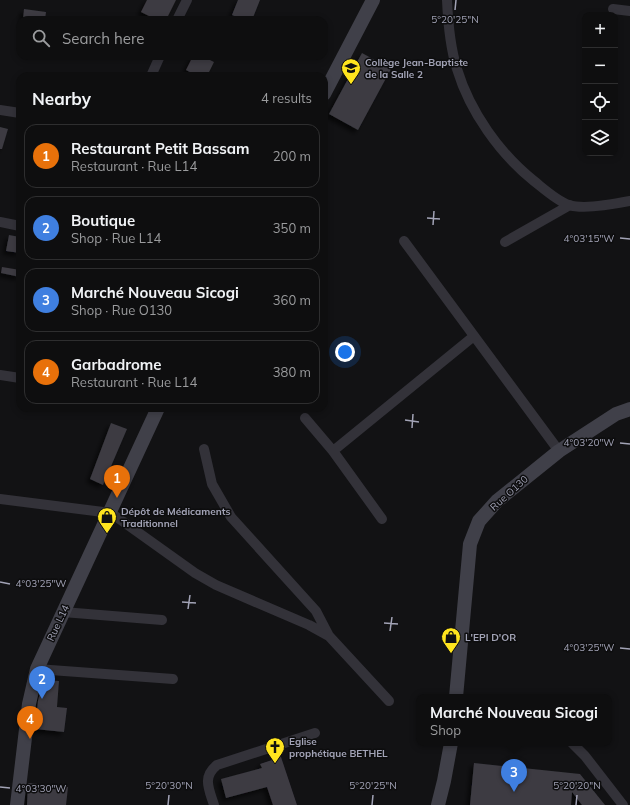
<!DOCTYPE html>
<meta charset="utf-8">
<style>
:root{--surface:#0e0e0f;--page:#171718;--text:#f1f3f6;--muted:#9b9c9e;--line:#2e2e2f;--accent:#0b8043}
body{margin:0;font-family:Mulish,sans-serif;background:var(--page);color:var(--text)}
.controls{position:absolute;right:12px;top:12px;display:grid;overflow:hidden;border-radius:8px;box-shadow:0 2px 6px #0003}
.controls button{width:36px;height:36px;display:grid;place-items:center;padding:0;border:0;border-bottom:1px solid var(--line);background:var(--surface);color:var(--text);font:20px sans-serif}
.you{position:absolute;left:345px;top:352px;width:14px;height:14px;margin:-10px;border:3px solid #fff;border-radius:50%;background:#1a73e8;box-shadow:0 0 0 6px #1a73e833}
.badge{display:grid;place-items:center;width:26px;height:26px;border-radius:50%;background:var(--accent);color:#fff;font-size:13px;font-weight:700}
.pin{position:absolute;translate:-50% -33px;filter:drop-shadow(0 1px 2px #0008)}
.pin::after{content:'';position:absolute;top:21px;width:14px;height:12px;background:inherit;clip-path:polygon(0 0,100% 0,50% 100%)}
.popup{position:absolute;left:416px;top:694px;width:196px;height:52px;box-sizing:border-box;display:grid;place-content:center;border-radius:8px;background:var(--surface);filter:drop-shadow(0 1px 3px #0005);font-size:13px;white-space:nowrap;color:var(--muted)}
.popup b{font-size:15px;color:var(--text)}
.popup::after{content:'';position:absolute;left:50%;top:100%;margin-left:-8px;border:8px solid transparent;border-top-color:var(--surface)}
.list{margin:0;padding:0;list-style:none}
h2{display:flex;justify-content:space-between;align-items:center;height:52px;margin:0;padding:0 16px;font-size:17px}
h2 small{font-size:13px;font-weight:400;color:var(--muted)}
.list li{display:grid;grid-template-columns:26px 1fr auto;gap:12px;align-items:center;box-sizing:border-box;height:64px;margin:0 8px 8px;padding:0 8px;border:1px solid var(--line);border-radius:12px}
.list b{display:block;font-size:15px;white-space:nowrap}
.list p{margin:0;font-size:13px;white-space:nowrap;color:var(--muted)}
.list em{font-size:13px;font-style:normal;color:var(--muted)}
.icon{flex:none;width:22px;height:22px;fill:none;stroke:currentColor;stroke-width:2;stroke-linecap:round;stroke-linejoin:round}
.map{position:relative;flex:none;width:630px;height:805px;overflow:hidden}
.search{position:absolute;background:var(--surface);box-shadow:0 2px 6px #0003;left:16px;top:16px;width:312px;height:44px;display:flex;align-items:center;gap:10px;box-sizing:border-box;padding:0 14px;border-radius:12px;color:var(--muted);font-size:15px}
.panel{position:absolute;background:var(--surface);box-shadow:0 2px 6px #0003;left:16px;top:72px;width:312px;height:340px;border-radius:12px}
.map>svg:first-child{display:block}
.building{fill:#3c3b42;filter:url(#shadow)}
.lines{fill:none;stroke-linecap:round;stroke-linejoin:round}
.street{stroke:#333239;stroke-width:10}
.secondary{stroke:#404049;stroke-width:14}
.ticks{fill:none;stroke:#a2a3b6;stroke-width:1.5}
.labels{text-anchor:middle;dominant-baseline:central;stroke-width:3;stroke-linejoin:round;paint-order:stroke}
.poi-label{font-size:10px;font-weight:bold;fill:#a2a3b6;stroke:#0d0d0e;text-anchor:start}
.street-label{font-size:10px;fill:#a2a3b6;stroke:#0d0d0e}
.ticks-label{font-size:10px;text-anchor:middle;fill:#a2a3b6;stroke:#0d0d0e;stroke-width:3;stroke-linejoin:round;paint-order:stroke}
</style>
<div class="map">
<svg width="630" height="805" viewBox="0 0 630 805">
<defs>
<filter id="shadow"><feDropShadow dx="-3.5" dy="3.5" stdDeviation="2" flood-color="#0009"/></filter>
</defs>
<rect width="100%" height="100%" fill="#121214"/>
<path class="building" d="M147,0h29l-10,20h-9l-16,-8z
M238,0h22l-8,20h-8l-12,-5z
M24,9l22,3 -1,8h-22z
M362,53l29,16 -33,61 -29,-16z
M193,56h9l12,6 -7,14h-10l-11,-6z
M0,127l8,2 -6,20h-2z
M9,235l11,2v16l-14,-2z
M2,267l18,3v7l-19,-4z
M111,423l16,6 -24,56 -13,-6z
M43,680l16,1 -2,26 10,1 -3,24 -29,-3 3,-28z
M281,757l16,48h-24l-6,-18 -41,11 -5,-19 41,-11 -2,-4z
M474,763l106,11 25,31h-23l-10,-13 -1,13h-101z
M28,783l40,4 -2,18h-39z"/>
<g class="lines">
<path class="street" d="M447,0c1,23 3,47 10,69 13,43 43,85 77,112 10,8 23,20 35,24 15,5 46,-1 61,-4
M613,9l17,2
M177,20l10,-20
M151,76l9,-20
M0,110l20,3
M0,222l20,4
M404,241l155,210
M505,242l65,-37
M0,375l20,3
M305,418l28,33 49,68
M204,449l8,35 19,33 85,94 13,25
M333,451l141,-115
M0,499l111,14 84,60 21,12 93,40 20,11 60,65
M63,612l99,8
M37,669l136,10
M572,743l13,13 38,49
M214,805c-5,-16 -12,-28 3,-40l98,-32"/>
<path class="secondary" d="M324,94l49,-94
M456,697l14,-153 9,-23 18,-20 62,-50 57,-37 14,-5
M17,805l12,-101 8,-35 121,-261
M438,805l6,-24 7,-38"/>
</g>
<path class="ticks" d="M455,10l1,-10M427,218l13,1M433,225l1,-14M620,238l10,1M405,420l14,2M412,428l1,-14M620,443l10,1M0,582l10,2M182,602l14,1M188,609l2,-14M384,623l14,1M390,631l2,-14M620,648l10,1M0,787l10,1M168,805l1,-10M372,805l1,-10M576,805l1,-10"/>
<defs>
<g id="school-pin" transform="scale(1)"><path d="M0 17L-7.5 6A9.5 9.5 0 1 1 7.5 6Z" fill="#ffe41e" stroke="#0d0d0e"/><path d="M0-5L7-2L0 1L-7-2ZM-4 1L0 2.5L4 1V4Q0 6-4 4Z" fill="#111"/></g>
<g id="shop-pin" transform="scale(1)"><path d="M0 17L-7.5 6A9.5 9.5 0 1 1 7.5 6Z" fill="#ffe41e" stroke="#0d0d0e"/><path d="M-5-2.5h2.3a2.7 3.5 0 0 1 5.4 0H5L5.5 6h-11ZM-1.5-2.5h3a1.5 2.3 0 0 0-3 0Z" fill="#111"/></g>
<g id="church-pin" transform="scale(1)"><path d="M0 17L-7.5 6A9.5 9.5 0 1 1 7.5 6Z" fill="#ffe41e" stroke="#0d0d0e"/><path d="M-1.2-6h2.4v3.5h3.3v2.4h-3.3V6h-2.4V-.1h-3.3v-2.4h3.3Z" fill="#111"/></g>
</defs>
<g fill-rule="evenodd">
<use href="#school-pin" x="351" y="68"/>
<use href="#shop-pin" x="107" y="517"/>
<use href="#shop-pin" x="451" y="637"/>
<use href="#church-pin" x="275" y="747"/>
</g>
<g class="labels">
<g class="poi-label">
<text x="365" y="62">Collège Jean-Baptiste<tspan x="365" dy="12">de la Salle 2</tspan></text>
<text x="121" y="511">Dépôt de Médicaments<tspan x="121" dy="12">Traditionnel</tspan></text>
<text x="465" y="637">L'EPI D'OR</text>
<text x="289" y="741">Eglise<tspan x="289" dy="12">prophétique BETHEL</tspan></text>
</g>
<g class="street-label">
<text transform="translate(509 493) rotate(-42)">Rue O130</text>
<text transform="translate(58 623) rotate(-65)">Rue L14</text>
</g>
</g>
<g class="ticks-label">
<text x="455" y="23">5°20'25"N</text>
<text x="589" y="242">4°03'15"W</text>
<text x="589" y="446">4°03'20"W</text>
<text x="41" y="587">4°03'25"W</text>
<text x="589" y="651">4°03'25"W</text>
<text x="169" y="789">5°20'30"N</text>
<text x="373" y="789">5°20'25"N</text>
<text x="577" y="789">5°20'20"N</text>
<text x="41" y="792">4°03'30"W</text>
</g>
</svg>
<div class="controls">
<button>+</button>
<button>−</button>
<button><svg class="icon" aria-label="locate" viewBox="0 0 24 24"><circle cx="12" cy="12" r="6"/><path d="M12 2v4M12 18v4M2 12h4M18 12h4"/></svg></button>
<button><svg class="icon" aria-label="layers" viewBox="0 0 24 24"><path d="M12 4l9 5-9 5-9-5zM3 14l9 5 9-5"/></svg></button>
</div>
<div class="you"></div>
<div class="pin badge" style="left:117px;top:498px;background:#e8710a">1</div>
<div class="pin badge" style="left:42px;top:699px;background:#3f7fe0">2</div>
<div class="pin badge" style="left:514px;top:792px;background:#3f7fe0">3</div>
<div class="popup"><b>Marché Nouveau Sicogi</b>Shop</div>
<div class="pin badge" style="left:30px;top:739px;background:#e8710a">4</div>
<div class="search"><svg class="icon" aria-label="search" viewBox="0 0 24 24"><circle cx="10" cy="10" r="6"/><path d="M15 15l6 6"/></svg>Search here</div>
<section class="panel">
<h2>Nearby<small>4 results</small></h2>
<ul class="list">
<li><span class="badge" style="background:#e8710a">1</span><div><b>Restaurant Petit Bassam</b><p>Restaurant · Rue L14</p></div><em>200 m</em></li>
<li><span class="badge" style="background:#3f7fe0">2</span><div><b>Boutique</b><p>Shop · Rue L14</p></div><em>350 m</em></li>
<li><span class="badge" style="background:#3f7fe0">3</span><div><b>Marché Nouveau Sicogi</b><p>Shop · Rue O130</p></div><em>360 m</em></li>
<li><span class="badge" style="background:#e8710a">4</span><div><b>Garbadrome</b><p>Restaurant · Rue L14</p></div><em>380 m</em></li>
</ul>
</section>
</div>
